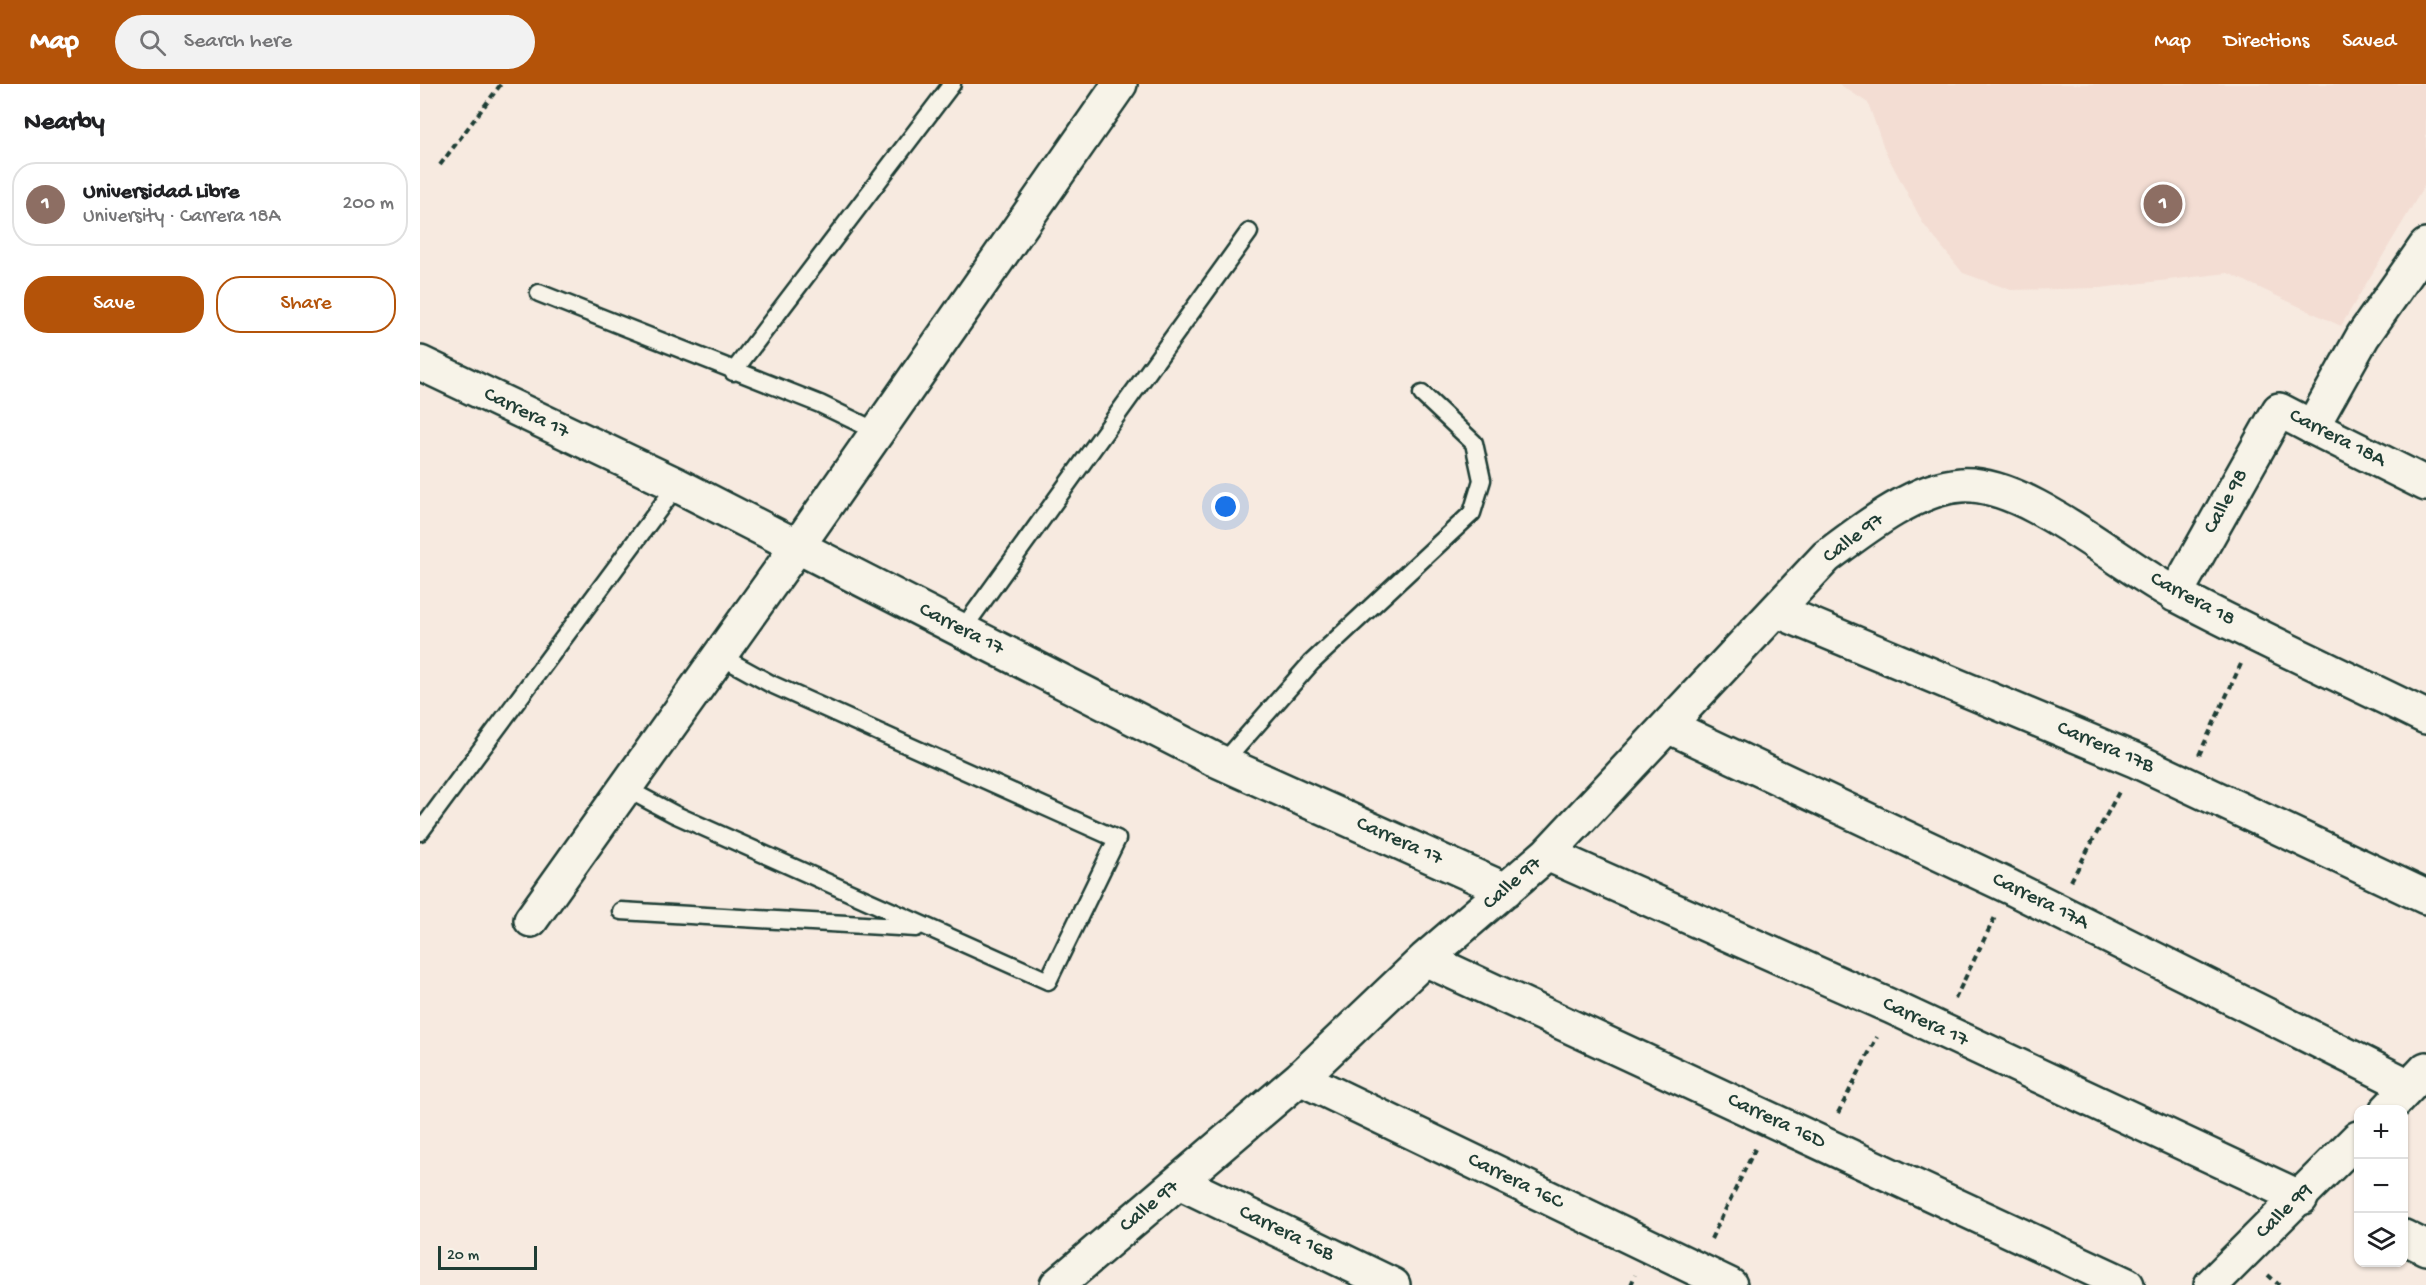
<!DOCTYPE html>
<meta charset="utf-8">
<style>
:root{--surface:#fff;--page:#f2f2f2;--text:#202124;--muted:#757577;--line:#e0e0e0;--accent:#b45309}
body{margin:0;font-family:"Gochi Hand",sans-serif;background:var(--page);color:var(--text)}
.controls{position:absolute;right:18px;bottom:18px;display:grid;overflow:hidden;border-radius:12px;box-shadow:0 2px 4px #0004}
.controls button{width:54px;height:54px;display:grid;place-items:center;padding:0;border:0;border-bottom:2px solid var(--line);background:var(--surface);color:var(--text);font:30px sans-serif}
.scale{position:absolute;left:18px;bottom:15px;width:99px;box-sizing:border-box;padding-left:6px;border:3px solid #1f3d34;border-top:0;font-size:16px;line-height:21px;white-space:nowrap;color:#1f3d34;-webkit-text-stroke:4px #f7f3e8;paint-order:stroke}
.you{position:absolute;left:806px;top:423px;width:21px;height:21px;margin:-15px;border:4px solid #fff;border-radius:50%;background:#1a73e8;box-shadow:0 0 0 9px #1a73e833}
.badge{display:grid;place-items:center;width:39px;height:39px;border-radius:50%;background:var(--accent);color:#fff;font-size:20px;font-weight:700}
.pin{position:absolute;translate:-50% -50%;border:3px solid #fff;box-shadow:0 2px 6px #0006}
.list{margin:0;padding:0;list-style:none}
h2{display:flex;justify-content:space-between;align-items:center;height:78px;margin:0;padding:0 24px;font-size:26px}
h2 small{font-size:20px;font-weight:400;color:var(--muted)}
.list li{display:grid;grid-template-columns:39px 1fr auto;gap:18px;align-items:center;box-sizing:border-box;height:84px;margin:0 12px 12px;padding:0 12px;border:2px solid var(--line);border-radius:24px}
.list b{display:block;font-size:22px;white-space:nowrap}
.list p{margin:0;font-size:20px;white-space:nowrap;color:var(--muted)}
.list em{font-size:20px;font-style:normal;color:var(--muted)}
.actions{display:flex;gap:12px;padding:18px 24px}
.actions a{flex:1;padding:14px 0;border:2px solid var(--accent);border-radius:24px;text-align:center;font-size:21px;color:var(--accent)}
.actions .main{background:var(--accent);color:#fff}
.icon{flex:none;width:33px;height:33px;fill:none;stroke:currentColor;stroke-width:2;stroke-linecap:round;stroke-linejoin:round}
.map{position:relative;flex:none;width:2006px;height:1201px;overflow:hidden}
header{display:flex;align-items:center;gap:36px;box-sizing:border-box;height:84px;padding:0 30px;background:var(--accent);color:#fff}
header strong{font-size:28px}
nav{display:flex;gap:33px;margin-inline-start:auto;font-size:21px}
.search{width:420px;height:54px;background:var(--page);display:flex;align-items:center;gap:15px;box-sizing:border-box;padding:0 21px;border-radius:33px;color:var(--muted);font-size:22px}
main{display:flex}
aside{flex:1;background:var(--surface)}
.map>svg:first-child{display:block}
.built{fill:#f3ddd3}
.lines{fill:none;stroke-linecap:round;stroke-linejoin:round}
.lane-casing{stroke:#1f3d34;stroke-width:21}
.street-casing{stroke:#1f3d34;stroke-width:38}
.secondary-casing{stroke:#1f3d34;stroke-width:38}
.path{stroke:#1f3d34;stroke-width:4;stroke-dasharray:6 4.5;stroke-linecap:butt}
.lane{stroke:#f7f3e8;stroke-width:16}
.street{stroke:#f7f3e8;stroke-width:33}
.secondary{stroke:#f7f3e8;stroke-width:33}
.labels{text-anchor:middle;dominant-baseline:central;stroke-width:4.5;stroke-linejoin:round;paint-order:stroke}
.street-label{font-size:21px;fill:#1f3d34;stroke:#f7f3e8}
</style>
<header>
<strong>Map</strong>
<div class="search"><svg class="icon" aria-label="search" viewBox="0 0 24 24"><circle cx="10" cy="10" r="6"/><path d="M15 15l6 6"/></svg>Search here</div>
<nav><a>Map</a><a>Directions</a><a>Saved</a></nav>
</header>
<main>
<aside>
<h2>Nearby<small></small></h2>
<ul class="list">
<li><span class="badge" style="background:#8d6e63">1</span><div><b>Universidad Libre</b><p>University · Carrera 18A</p></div><em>200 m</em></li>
</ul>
<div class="actions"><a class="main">Save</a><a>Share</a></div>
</aside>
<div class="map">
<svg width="2006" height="1201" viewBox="0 0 2006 1201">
<rect width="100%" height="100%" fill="#f7eae0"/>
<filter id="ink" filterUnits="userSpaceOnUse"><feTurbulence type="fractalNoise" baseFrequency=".0167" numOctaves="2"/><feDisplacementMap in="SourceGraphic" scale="12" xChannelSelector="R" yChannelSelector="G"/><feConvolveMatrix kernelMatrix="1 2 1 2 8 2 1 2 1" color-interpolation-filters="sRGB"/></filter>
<g filter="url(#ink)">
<path class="built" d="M1419,0h587v99l-85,143 -113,-53 -128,15 -89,2 -48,-17 -39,-48 -39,-74 -17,-48z"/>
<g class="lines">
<g class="lane-casing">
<path id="lane" d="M119,209l281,111 58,28
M313,288l219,-288
M542,546l287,-398
M803,679l88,-100 161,-150 10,-33 -8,-37 -52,-49
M205,704l49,26 374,167 69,-142 -346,-155 -51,-28
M0,748l257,-347
M201,827l295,17"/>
</g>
<g class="street-casing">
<path id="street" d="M0,279l257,122 537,274 292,131
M1755,511l104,-185 33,17
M1358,527l359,150 289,136
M1248,642l342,161 399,199
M1127,770l345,153 409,191
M111,836l266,-373 323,-463
M1005,875l702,326
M880,994l430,207
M759,1098l214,103
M1984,1153l22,11
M637,1201l243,-207 125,-119 122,-105 279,-297c36,-27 89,-69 135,-72 65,-4 158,80 216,110 81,43 166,81 249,122"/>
</g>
<g class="secondary-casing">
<path id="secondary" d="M2006,162l-63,90 -51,91 114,57
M1967,1026l39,-41
M1791,1201l147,-147"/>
</g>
<path class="path" d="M20,81l61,-81
M1779,671l42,-91
M1651,797l49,-91
M1535,915l40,-82
M1418,1029l39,-76
M1291,1155l44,-90
M1848,1191l11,10
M1211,1201l4,-10"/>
<use href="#lane" class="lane"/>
<use href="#street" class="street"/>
<use href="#secondary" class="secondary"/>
</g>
</g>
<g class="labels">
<g class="street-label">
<text transform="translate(106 330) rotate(26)">Carrera 17</text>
<text transform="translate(1917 355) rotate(27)">Carrera 18A</text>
<text transform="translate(1807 418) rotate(-61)">Calle 98</text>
<text transform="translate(1434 455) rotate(-37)">Calle 97</text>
<text transform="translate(1772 516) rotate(28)">Carrera 18</text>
<text transform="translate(541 546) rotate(27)">Carrera 17</text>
<text transform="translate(1685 664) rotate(23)">Carrera 17B</text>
<text transform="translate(979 758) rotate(24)">Carrera 17</text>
<text transform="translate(1093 800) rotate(-41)">Calle 97</text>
<text transform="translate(1620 818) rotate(26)">Carrera 17A</text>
<text transform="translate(1505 939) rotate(25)">Carrera 17</text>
<text transform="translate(1356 1038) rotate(25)">Carrera 16D</text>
<text transform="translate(1095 1098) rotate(26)">Carrera 16C</text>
<text transform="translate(730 1123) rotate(-40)">Calle 97</text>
<text transform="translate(1865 1128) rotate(-44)">Calle 99</text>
<text transform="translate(866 1150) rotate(26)">Carrera 16B</text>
</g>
</g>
</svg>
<div class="controls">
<button>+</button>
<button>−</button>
<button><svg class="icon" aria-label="layers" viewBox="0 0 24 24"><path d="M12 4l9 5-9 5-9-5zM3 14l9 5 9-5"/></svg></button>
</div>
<div class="scale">20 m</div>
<div class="you"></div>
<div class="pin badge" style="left:1743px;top:120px;background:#8d6e63">1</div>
</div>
</main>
